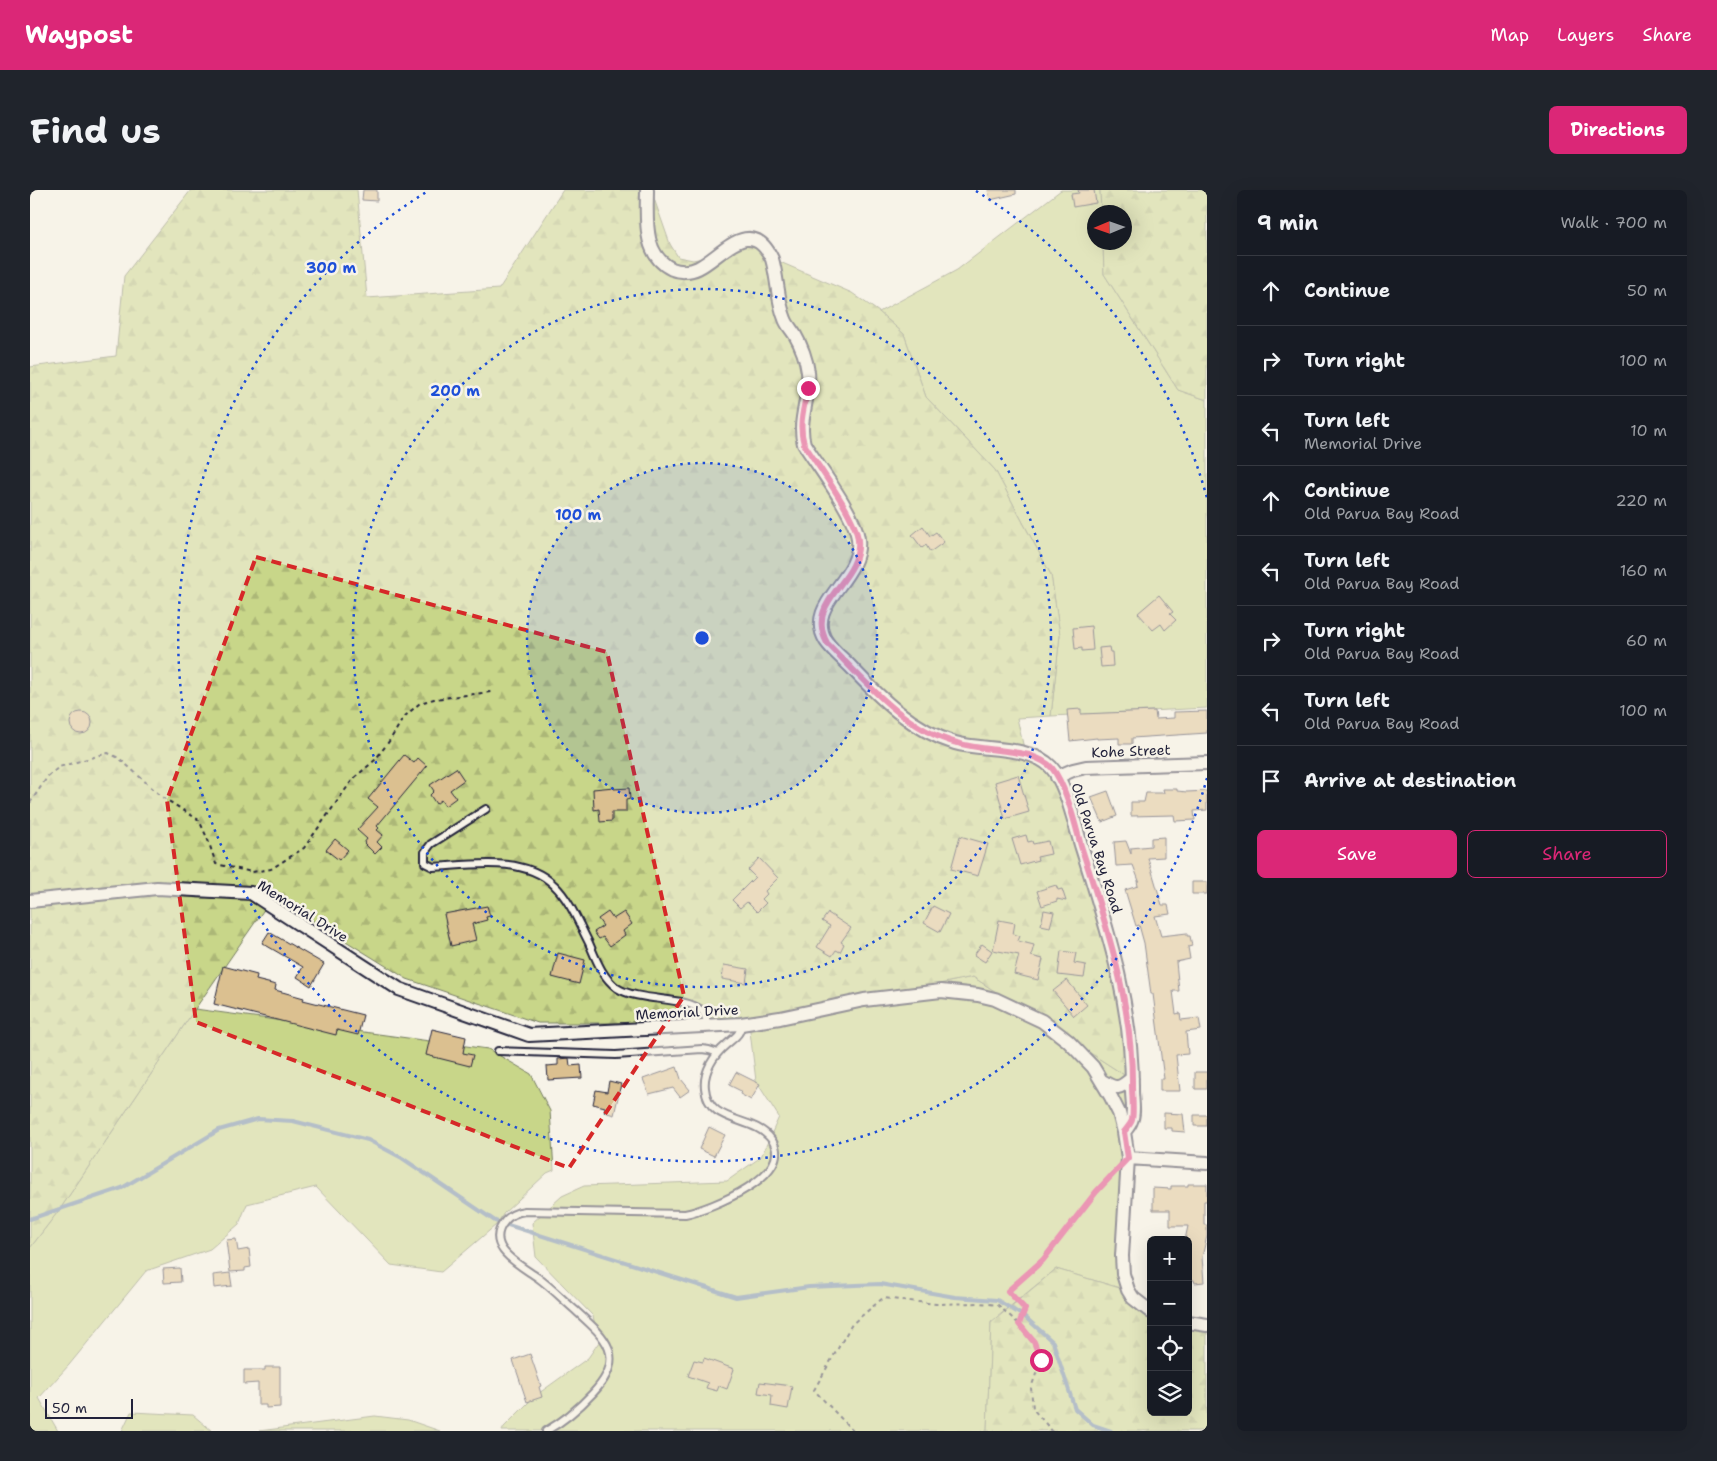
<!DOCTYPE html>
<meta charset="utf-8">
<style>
:root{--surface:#171b24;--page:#20242c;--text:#f1f3f6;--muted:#9ea1a6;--line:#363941;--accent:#db2777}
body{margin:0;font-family:"Shantell Sans",sans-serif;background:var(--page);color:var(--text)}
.controls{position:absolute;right:15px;bottom:15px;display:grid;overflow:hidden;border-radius:8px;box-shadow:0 5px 20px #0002}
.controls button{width:45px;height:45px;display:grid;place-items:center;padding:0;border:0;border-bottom:1px solid var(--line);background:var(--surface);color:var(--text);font:25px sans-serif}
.compass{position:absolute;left:1057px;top:15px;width:45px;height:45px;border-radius:50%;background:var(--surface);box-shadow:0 5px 20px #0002;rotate:268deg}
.scale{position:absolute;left:15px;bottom:12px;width:88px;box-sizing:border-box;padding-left:5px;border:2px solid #22223b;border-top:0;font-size:14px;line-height:18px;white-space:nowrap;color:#22223b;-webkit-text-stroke:4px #f7f3e8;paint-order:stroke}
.stop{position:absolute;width:15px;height:15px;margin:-11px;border:4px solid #db2777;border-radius:50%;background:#fff}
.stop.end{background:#db2777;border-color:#fff;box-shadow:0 1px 5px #0008}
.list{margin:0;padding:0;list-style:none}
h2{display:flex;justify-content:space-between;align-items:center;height:65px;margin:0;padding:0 20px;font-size:21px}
h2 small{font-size:16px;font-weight:400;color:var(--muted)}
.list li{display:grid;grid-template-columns:32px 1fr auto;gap:15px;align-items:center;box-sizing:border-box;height:70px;padding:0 20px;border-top:1px solid var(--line)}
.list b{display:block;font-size:19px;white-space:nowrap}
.list p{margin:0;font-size:16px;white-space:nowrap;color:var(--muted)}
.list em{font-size:16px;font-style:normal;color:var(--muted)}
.actions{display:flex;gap:10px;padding:15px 20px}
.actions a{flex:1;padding:11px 0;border:1px solid var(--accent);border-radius:8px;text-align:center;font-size:18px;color:var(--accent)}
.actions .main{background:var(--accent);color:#fff}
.icon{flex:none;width:28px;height:28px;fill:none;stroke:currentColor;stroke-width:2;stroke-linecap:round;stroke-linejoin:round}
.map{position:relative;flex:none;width:1177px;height:1241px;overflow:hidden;border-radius:8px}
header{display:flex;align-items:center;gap:30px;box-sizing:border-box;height:70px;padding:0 25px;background:var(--accent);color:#fff}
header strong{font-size:24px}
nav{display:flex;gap:28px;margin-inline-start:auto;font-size:18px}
.intro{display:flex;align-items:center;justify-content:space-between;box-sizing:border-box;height:120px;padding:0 30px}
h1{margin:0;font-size:35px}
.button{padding:12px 22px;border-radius:8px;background:var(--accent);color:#fff;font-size:18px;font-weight:700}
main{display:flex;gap:30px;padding:0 30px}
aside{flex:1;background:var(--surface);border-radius:8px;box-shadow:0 5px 20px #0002}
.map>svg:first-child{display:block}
.green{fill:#c8d689;stroke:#757c62}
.forest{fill:url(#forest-firs);stroke:#757c62}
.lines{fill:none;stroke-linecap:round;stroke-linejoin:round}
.stream{stroke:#637fa3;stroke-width:4}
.building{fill:#dbc090;stroke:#22223b}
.lane-casing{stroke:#22223b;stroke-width:10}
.street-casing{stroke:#22223b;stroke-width:16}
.path{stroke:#22223b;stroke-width:2;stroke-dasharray:4 4;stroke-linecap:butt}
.lane{stroke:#f7f3e8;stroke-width:6}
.street{stroke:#f7f3e8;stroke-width:12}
.route{stroke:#db2777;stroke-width:6}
.marked{fill:none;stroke:#d62828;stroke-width:4;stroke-dasharray:10 6;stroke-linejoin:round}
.ring{fill:none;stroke:#1d4ed8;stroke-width:2.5;stroke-dasharray:2.5 5}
.labels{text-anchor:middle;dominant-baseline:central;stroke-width:5;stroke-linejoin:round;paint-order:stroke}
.street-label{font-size:14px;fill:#22223b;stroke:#f7f3e8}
.centre{fill:#1d4ed8;stroke:#f7f3e8;stroke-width:2.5}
.ring-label{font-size:15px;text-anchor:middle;font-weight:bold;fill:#1d4ed8;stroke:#f7f3e8;stroke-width:5;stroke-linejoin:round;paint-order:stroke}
</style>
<header>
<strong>Waypost</strong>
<nav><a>Map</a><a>Layers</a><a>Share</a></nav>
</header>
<div class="intro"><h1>Find us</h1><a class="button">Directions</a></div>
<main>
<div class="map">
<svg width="1177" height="1241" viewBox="0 0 1177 1241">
<defs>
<pattern id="forest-firs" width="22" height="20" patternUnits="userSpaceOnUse" patternTransform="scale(1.25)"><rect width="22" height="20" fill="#c8d689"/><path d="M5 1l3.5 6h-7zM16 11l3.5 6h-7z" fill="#acb777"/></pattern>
</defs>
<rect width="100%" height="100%" fill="#f7f3e8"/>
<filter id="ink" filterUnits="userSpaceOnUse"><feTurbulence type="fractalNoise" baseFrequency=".02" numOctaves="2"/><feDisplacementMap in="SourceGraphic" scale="10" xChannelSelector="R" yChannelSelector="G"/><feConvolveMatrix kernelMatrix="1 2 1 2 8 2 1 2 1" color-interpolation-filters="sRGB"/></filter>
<g filter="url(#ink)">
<path class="green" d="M1031,0h39l1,22h-7v30l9,1 1,31 74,116 29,10v308l-156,8 9,-81 -9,-60 -56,-105 -69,-73 -22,-63 -25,-22 78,-42z
M943,787l159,103 -9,209 -67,-20 -65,53 -4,109h-485l2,-4 31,-31 53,-38 11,-16 -6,-26 -57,-59 -4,-34 30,-27 22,-10 143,-5 34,-24 18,-40 -23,-36 -7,-58z
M165,819l293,40 43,25 19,37 4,59 -7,3 -43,40 -8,12 -55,47 -50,-7 -75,-78 -69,17 -8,20 -29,25 -64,22 -77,94 -30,33 19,33h-28v-183l30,-39z
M101,1222l62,3 19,16h-90z
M345,1226l33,4 32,11h-181z"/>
<path class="forest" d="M161,0h166l10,108 132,-9 64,-99h88l19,54 8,13 15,3 29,-6 20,-8h28l3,13 79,34 27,19 25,22 22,63 69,73 56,105 9,60 -9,81 -34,2 8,35 30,20 61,193 16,114 -159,-103 -224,46h-211l-131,-44 -121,-75 -14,-6 -77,111 -135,200 -30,39v-881l86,-11 8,-80z
M1070,0h107v210l-29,-10 -74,-116 -1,-31 21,-1v-30h-23z
M1026,1079l67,20 28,18v105h37v-86l19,-6v111h-220l4,-108z"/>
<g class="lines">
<path class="stream" d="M0,1029l92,-31 97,-58 39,-11 35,2 75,19 34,18 93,63 241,76 73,-10 71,-3 75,13 42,3 28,17 28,25 22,67 18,16 18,6"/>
</g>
<path class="building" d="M333,0h14v11l-15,-1z
M958,0h28v4l-26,6z
M1048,0h16l2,13 -23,4 -2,-13 8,-1z
M893,336l7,10 6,-4 8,10 -14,10 -4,-7 -4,3 -10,-13z
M1129,405l14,17 -3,2 6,6 -11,10 -4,-6 -8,6 -15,-17z
M1061,436l2,24 -11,1v-3l-7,1 -2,-21z
M1079,457l1,5h2l1,14 -12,1 -2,-19z
M1051,519v5l74,-3 1,8 18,-1v-6l33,-1v22l-75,5v6h-13v-6l-22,1v-1l-27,3 -3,-31z
M40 533a11 11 0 1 1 22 0a11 11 0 1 1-22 0Z
M374,565l10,8 4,-5 9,8 -50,60 2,2 -2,2 6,5 -6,7 5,5 -7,7 -11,-11 3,-4 -10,-9 21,-23 -10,-8z
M426,578l8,12 -14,10 6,8 -11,8 -4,-6 -5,4 -6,-9 4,-4 -4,-6z
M988,585l11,37 -24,7 -10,-37z
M584,597v2l15,-1 1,11 -4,1v12h-14v9l-12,1 -1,-13 -5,1 -1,-21z
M1133,599h14v2l10,1 20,-1v19l-13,1 1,9 -20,1 -1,-6 -43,1v-14h13l2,-9h18z
M1078,601l9,25 -15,6 -11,-25z
M996,645l2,7 4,-1 1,3 15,-3 3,13 -14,3 1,3 -18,5 -8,-26z
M930,646l28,8 -10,32 -27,-7z
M1134,647v20l-16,1 14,47h6l2,9 -15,2 6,20 26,-3v3h3l2,10 -4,1 2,12 -14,3 3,29h-6l3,23 4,-1 1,7 18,-2 2,12 -15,2 2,22 -12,1 4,36h-20v-12h4l-11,-85h-2l-7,-51 -5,-18 -3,1 -11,-36 13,-4 -1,-5h2l-6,-16 -17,1 -2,-24 12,-1 5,13v-6l20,-2v-8z
M305,649l13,11 -9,10 -13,-10z
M729,668l19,20 -13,13 2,3 -5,5 4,4 -9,9 -10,-10 -7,6 -8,-8 23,-23 -7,-7z
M1162,692h15v12h-15z
M1026,695l2,5 4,-1 4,12 -9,-2v2l-15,5 -5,-15z
M457,716l3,10 -4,1 1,3 -15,4 4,16 -25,6 -7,-32z
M903,716l16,8 -9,18 -16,-9z
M1014,720l10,2 -4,15 -9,-2z
M578,722l5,7 11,-7 8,12 -9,7 2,4 -15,11 -7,-9 -4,2 -5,-7 9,-6 -5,-7z
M798,723l23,15 -10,14 3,2 -4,8 -4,-2 -4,6 -15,-9 13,-21 -8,-5z
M969,730l16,3 -2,11 7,2 -2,5 16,4 -3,11 12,3 -5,21 -24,-6 5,-19 -26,-5z
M239,742l55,32 -13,22 -14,-9 6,-10 -41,-24z
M952,754l10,7 -7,11 -11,-7z
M1031,761l15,2 -2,10 12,2 -2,13 -26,-3z
M528,763l27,7 -6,24 -27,-7z
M694,775l24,4 -2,14 -24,-4z
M193,776l34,9 -1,5 20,5 -1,5 29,8 -1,2 60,15 -5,20 -21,-5 -1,5 -122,-31z
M1037,790l20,25 -13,11 -21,-25z
M402,839l34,8 -3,16 10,2 -3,11 -44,-11z
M539,868l1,8 11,-1 1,13 -34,2 -1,-14 11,-1v-6z
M647,877l4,12 9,11 -10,7 -7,-9 -24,6 -6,-15z
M706,882l24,12 -9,16 -11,-6 1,-3 -12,-6z
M1165,882h12v17h-12z
M579,891l12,3 -7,31 -10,-3 1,-5 -12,-3 3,-14 11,2z
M1134,923l19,1 2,18 -13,-1v-3h-8z
M1164,925h13v11h-13z
M679,937l16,8 -11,21 -15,-7z
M1158,994h19v17h-3v24h3v11l-5,21 2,25 -9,1 -1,-3h-6v-40h-3l3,-14h-18v-16h-17v-22l18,1v-3h17z
M206,1049l2,12 11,-2 2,18 -6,1v3l-15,1 -4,-32z
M150,1078l1,14 -17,1 -1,-14z
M200,1083l2,13 -18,2 -1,-13z
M500,1164l11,32 -2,1 3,10 -15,5 -14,-42z
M674,1168l30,11 -7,20 -8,-3 -2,5 -11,-3 2,-5 -20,-7 6,-16 9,2z
M235,1177h15v40l-14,1v-3h-8v-22l-14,1v-14h21z
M730,1192l32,4 -4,23 -17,-3 1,-11 -14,-2z"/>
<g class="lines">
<g class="lane-casing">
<path id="lane" d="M456,619l-55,35 -6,8v11l8,4c38,-2 91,-12 121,18 16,15 25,39 35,58 7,16 13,34 28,45 22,14 68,8 84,22 4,4 6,11 8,17
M468,861l118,4 86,-6 7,1 9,3
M516,1241c18,-10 33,-23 47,-38 35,-37 12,-56 -18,-83 -13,-11 -24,-23 -38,-33 -17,-12 -54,-30 -32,-56 5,-6 12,-9 20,-10l160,3c25,-5 113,-40 86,-75 -18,-24 -63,-14 -66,-51 -2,-16 9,-33 21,-43 7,-7 15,-10 15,-21"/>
</g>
<g class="street-casing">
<path id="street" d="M617,0c0,27 -5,65 25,79 7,3 18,3 26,-1 23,-11 53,-54 74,-9 6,20 5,41 13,60 2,6 7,11 10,16 7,12 11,23 13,37 3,25 -11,48 -4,72 14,22 52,72 54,95 5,40 -55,65 -32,102 6,9 16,17 24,25 30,32 62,64 105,77 28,8 75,2 96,24 15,16 24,59 31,81 25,80 51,158 50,243 0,9 3,22 -1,30 -1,4 -5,8 -7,11
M1027,587l16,-7 13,-3 121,-4
M0,711l127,-13 94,5 148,96 130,46 212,-11 39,-6 84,-18 77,-9 37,4 17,4 47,22 26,20 25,26 18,30 8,16 5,19 4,26 -6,98 1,18 5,16 5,8 18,14
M1072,891c15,9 17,8 30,-3
M1098,968l79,5
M1158,1132l19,3"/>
</g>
<path class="path" d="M0,613l18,-27 11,-9 49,-14 11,5 43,39 37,23 9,20 8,24 36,8 19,-3 33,-21 49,-69 22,-19 15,-20 14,-23 16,-14 14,-4 57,-7
M989,1134l15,18 7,18 -10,28 2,21 19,22
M823,1241l-39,-41 38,-66 31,-26 53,6 44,-1 18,2 21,19 6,-15 -17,-18 35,-31 53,-68 18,-19"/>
<use href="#lane" class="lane"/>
<use href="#street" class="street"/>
</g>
</g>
<g class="lines" filter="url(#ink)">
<path class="route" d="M778,198c-4,19 -10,37 -4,56 14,22 52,73 54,96 4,42 -54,60 -31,103 38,38 76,86 130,100 23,7 48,6 72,12 8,3 17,6 23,13 14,17 23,56 29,78 25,78 52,157 51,240 0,10 2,24 0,34 -1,4 -6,9 -8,12l4,26 -32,34 -53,68 -35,31 17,18 -6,15 15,18 7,18"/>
</g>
<path d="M0 0H1177V1241H0ZM226,367l351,95 77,344 -115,172 -373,-146 -29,-222z" fill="#f7f3e8" fill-opacity=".55" fill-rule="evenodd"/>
<path class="marked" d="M226,367l351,95 77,344 -115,172 -373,-146 -29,-222z"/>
<circle cx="672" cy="448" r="175" fill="#1d4ed8" fill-opacity=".12"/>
<g class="ring">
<circle cx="672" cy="448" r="175"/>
<circle cx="672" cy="448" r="349"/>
<path d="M1177 588A524 524 0 1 1 398 1M946 1A524 524 0 0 1 1177 308"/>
</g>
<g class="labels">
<g class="street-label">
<text transform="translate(1101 561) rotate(-2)">Kohe Street</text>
<text transform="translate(1067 658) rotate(72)">Old Parua Bay Road</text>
<text transform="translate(273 721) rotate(32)">Memorial Drive</text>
<text transform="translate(657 822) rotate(-3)">Memorial Drive</text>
</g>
</g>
<circle cx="672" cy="448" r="8" class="centre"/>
<g class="ring-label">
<text x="301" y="83">300 m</text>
<text x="425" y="206">200 m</text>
<text x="548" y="330">100 m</text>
</g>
</svg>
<div class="controls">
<button>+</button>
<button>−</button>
<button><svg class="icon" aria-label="locate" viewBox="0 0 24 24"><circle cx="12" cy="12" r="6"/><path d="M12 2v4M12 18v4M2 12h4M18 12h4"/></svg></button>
<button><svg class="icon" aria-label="layers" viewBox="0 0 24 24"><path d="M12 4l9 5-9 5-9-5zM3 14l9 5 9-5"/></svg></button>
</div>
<svg class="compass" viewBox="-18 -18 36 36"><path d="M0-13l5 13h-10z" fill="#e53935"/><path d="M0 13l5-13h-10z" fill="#9ea1a6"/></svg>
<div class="scale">50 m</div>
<div class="stop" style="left:1011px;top:1170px"></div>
<div class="stop end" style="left:778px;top:198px"></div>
</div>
<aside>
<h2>9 min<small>Walk · 700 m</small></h2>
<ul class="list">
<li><svg class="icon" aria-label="ahead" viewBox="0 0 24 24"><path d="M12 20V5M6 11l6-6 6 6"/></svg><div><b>Continue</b></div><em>50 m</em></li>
<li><svg class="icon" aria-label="right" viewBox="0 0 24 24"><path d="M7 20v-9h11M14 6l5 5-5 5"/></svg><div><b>Turn right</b></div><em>100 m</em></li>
<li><svg class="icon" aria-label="left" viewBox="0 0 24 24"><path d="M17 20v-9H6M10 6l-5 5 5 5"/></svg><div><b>Turn left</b><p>Memorial Drive</p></div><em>10 m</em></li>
<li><svg class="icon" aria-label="ahead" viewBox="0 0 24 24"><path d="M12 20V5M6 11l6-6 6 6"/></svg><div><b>Continue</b><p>Old Parua Bay Road</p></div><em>220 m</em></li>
<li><svg class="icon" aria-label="left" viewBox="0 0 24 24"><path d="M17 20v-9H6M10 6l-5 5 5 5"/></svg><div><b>Turn left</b><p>Old Parua Bay Road</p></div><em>160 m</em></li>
<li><svg class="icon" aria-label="right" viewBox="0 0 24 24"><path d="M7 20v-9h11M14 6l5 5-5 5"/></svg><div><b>Turn right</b><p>Old Parua Bay Road</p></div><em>60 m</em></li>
<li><svg class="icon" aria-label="left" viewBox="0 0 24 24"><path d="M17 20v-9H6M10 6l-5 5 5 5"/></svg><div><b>Turn left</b><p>Old Parua Bay Road</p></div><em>100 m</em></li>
<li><svg class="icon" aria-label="arrive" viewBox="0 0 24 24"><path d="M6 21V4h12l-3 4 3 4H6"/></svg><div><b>Arrive at destination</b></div></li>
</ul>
<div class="actions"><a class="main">Save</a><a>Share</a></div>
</aside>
</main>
